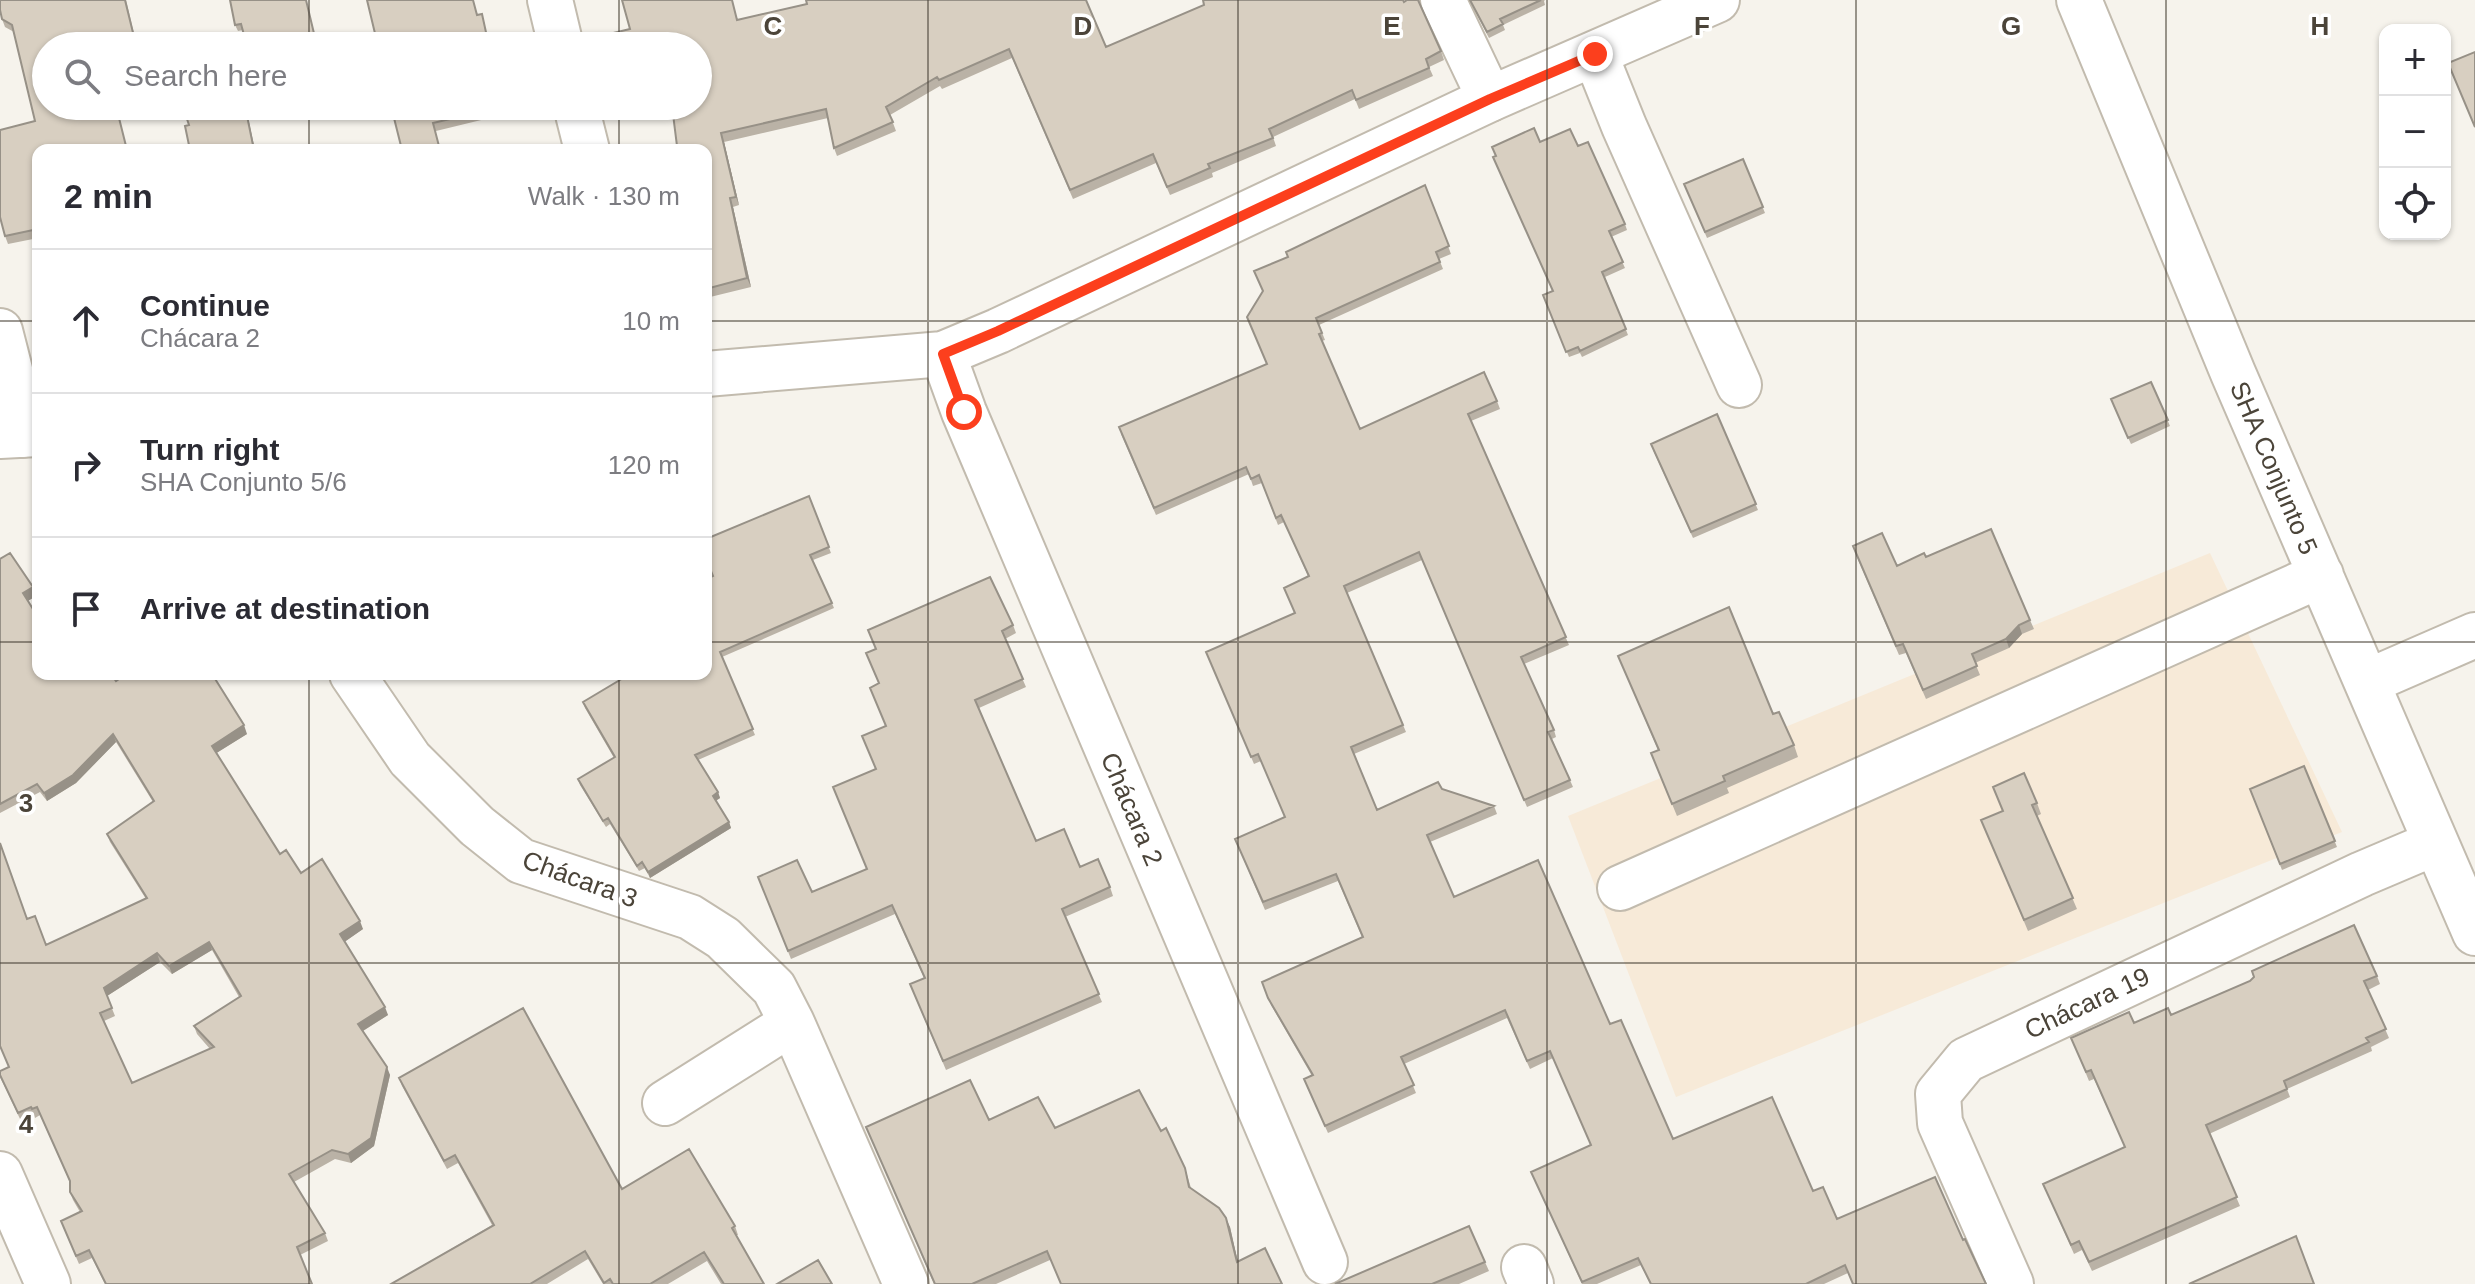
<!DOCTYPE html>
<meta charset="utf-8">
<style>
:root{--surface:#fff;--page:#f2f2f3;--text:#2b2b33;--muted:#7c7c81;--line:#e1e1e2}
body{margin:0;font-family:Arial,sans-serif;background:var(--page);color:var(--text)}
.controls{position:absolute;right:24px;top:24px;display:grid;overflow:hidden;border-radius:16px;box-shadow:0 2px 6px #0004}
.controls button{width:72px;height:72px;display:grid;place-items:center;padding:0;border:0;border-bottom:2px solid var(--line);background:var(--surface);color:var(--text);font:40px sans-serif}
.stop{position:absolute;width:24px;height:24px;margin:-18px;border:6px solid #fc3f1d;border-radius:50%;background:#fff}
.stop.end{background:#fc3f1d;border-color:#fff;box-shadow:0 2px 8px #0008}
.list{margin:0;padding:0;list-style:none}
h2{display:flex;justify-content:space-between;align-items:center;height:104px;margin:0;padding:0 32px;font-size:34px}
h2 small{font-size:26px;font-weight:400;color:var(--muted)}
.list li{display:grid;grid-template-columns:52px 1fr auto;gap:24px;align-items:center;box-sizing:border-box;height:144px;padding:0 32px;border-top:2px solid var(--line)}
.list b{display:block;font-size:30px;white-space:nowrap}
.list p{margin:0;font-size:26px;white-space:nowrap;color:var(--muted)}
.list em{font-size:26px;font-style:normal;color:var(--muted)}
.icon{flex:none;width:44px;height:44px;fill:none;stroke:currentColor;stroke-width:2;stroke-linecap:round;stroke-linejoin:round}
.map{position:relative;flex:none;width:2475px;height:1284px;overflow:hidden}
.search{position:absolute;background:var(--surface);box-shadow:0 2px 6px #0004;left:32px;top:32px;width:680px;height:88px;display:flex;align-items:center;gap:20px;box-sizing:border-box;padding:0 28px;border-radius:44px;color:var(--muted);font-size:30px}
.panel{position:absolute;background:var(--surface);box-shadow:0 2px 6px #0004;left:32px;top:144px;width:680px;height:536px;border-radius:16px}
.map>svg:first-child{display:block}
.commercial{fill:#f7ead8}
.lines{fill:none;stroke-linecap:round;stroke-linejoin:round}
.minor-casing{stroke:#c2bbae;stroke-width:48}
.tertiary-casing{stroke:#c2bbae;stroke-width:48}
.minor{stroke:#fff;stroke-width:44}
.tertiary{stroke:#fff;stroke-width:44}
.wall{fill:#bab2a6;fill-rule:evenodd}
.shaded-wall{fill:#979187}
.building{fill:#d8cfc1;stroke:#979187;stroke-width:2;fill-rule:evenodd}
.route{stroke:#fc3f1d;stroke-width:10}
.grid{fill:none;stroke:#4b4439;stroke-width:2;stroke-opacity:0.55}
.labels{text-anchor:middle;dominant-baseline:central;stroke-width:7;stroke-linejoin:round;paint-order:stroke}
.street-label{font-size:26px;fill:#4b4439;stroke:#fff}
.grid-label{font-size:26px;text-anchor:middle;font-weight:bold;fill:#4b4439;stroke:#fff;stroke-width:7;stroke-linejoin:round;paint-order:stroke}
</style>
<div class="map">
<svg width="2475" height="1284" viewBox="0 0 2475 1284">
<rect width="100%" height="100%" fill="#f6f3ec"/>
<path class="commercial" d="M2210,553l132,279 -666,265 -108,-281z"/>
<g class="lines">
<g class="minor-casing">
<path id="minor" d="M550,0l11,46
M1443,0l47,99
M2079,0l154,373 242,560
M1595,54l29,72 115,259
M576,106l11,44
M0,331l11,43 10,61
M943,354l21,58 361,850
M352,674l58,85 67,67 44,35 169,56 33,21 51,50 18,35 -127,80
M2367,682l108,-47
M1620,888l701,-313
M792,1023l114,261
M0,1174l48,110
M1524,1267l7,17
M2011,1284l-71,-161 -2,-29 28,-34 396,-186 73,-31"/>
</g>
<g class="tertiary-casing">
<path id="tertiary" d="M706,374l237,-20 55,-23 492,-232 227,-99
M0,436l38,-2"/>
</g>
<use href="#minor" class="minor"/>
<use href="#tertiary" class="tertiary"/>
</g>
<path class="wall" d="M126,0l11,46h-91l-8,104v88l-30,6 -3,-8 30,-115 -21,-89 -9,-5 -3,-8z
M307,0l-64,30 -5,1 -3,-6z
M1469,0h76l-1,1 1,4 -42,20 2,5 -16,8z
M738,20l368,27 335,4 3,9 -15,7 4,9 -74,33 -4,-10 -82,38 3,9 -64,27 1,4 -43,18 -14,-32 -83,36 -61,-141 -70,31 -2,-3 -50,29 6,16 -59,25 -3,-8 -6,-30 -104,24 15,63 -6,2 18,80 -45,11v-148l-29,-4 21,-40 -68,-77z
M391,106h118l1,7 -74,18z
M1540,142l38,4 47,78 2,6 -16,7 14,31 -20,9 23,58 -46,22 -2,-4 -11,4 -26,-62 9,-4z
M1743,159l22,54 -58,25 -23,-54z
M1425,185l26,69 -12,5 4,10 -124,56 6,15 -3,1 38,88 137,-28 3,8 -29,12 98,224 -45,19 30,66 2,7 -4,2 21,48 -46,20 -105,-247 -75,33 59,139 -52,22 23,56 65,-21 52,17 3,8 -67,28 24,55 156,127 63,115 99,-42 76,176 -24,11h-174l-9,-19 -44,19h-15l-51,-112 60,-27 -38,-87 -23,11 -23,-51 -103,46 12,29 -88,40 -21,-46 5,-11 -41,-71 -9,-23 100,-45 -24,-56 -73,29 -30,-71 50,-22 -24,-56 -7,3 -45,-105 86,-46 13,-37 -24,-54 -6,3 -16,-42 -9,3 -4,-12 -93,41 -35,-81 146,-70 21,-107z
M2151,382l19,44 -39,18 -18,-39z
M1717,414l41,96 -65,28 -40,-88z
M809,496l22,57 -18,7 21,48 -112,49 33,78 -57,25 20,32 2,6 -4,3 13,21 2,6 -81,50 -5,-10 -6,3 -29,-47 -4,3 -26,-42 -2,-6 36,-21 -29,-50 -2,-6 123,-28 7,-98z
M1856,555l41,11 29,-9 104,63 4,9 -12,5 -13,14 -34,15 5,12 -54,24 -20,-46 -7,2z
M0,559l33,28 3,9 -8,5 10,73 78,7 131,53 -31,19 64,101 83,75 -19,13 44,73 -25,16 27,44 -16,71 -23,17 -16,-4 -41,23 31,51 3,8 -28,14 12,29h-207l-13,-26 -13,6 -15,-35 -3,-8 19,-9 -7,-12 -3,-8v-10l-30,-67 -5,3 -1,-3 -13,6 -21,-44 8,-10 19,-148 19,26 100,-46 -36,-57 -3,-8 46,-32 -37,-60 -40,41 -29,18 -7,-9 -40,21zM212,950l27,47 -45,29 3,8 13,15 -78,34 -28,-62 11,-5 -8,-20 53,-34 12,12z
M1013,625l3,8 -11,6 21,48 -47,21 57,133 44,26 30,20 3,9 -48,21 37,85 -156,68 -33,-78 11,-14 -29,-64 -104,45 -33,-82 54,15 55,-23 8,-100 11,-43 -7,-42 -13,-31 10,-4z
M1618,656l155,58 21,31 4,12 -71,31 2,5 -52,23 -26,-63 7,-3z
M2304,766l33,81 -55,23 -32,-81z
M1993,787l44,16 4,11 -4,2 40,93 -49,22 -47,-111 22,-9z
M2377,976l3,8 -12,6 21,48 -18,9 1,4 -85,38 3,8 -81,37 31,72 -148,65 -10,-21 -8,4 -31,-70 82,-37 -31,-68 -5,2 -14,-34 59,-24z
M399,1078l223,111 113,37 3,9h-2l28,49h-43l-14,-23 -39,23h-65l-15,-25 -41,25h-156l101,-59 -34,-62 -11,6 -45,-83z
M989,1120l66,8 106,3 24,37 6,20 39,39 8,35 -188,-2 -54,24h-62l-68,-157z
M1485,1262l4,9 -30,13h-124z"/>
<path class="shaded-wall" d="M245,106l2,7 8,37h-1z
M721,133l3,9 15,63 -3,-8z
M730,198l3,9 18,80 -4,-9z
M33,587l3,9 -10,6 -3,-9z
M2019,625l3,9 -13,14 -3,-9z
M244,725l3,9 -32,20 -3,-8z
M113,734l3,8 -40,41 -29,18 -3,-8z
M718,792l2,6 -5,3 -2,-5z
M729,822l2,6 -81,50 -2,-6z
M360,921l3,8 -20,14 -3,-9z
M209,942l3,8 -40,24 -3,-8z
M157,953l3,9 -53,34 -3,-8z
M385,1007l3,8 -27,17 -3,-8z
M387,1067l3,8 -16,71 -23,17 -3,-9z
M1226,1218l4,9 10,45 -3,-10z"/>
<path class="building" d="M0,0h125l11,45 -6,1h-84v60h70l11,44h-89v79l-33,7 -5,-19v-87l35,-9 -23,-96 -10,-6 -2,-9z
M230,0h76l11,46h-70l-6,-22 -6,1z
M367,0h106l4,15 5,-1 7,32h-111z
M622,0h110l5,20 70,-16 -1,-4h280l20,47 98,-42 -1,-5h200l1,2 3,-2h11l23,51 -15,8 3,9 -73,32 -4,-10 -83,39 4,9 -65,26 2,4 -43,19 -14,-33 -83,36 -61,-141 -70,31 -2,-3 -51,30 7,15 -59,26 -8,-39 -105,24 15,64 -6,1 17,80 -41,11v-139h-46l17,-4 -5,-40h26v-60h-86l-3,-12 21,-5z
M1470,0h71l-41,19 3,5 -16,8z
M2475,52v75l-27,-64z
M242,106h3l9,44h-65h1l-5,-24 4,-1 -2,-6z
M391,106h114l-72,17 7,27h-38z
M1534,128l6,14 30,-13 8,17 10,-4 37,82 -16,7 14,31 -21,10 24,57 -46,22 -2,-4 -12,5 -23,-57 10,-4 -60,-134 3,-1 -4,-9z
M1743,159l20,48 -58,25 -21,-48z
M1425,185l24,61 -13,6 4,10 -124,56 6,15 -3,1 41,95 124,-57 13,29 -29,13 98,223 -45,20 33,73 -6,2 22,48 -46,20 -105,-248 -75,34 59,139 -52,22 26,63 61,-28 4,7 52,17 -67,29 27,62 84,-37 72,164 11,-4 52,119 99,-42 41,94 10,-4 14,32 98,-42 28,63 2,-1 21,45h-133l-8,-19 -39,19h-155l-13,-26 -56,24 -51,-110 60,-27 -41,-94 -23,10 -22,-51 -104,47 13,28 -89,41 -21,-47 9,-4 -45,-77 -6,-16 101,-45 -27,-63 -73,28 -28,-63 50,-22 -27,-63 -7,3 -45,-105 89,-39 -11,-25 25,-12 -28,-61 -5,3 -17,-43 -8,4 -5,-12 -92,41 -35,-81 148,-63 -20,-47 16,-26 -9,-20 34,-14 -2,-5z
M2151,382l17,38 -40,18 -17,-39z
M1717,414l39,90 -65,28 -40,-88z
M809,496l20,51 -19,8 22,48 -112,49 33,77 -58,26 23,37 -5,4 16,26 -81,50 -6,-10 -5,4 -29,-48 -5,3 -25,-42 37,-22 -32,-55 47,-28h76v-95l7,-3 -7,-17v-20z
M1991,529l39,91 -11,5 -13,14 -34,15 5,12 -54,24 -20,-46 -7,2 -43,-100 29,-13 15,33 27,-13 2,4z
M10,553l23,34 -10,6 15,24v57h73l5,7 10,-7h86l32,51 -32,21 68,108 6,-4 15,23 21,-14 38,62 -20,13 45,73 -27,17 29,43 -16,71 -23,16 -16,-4 -43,24 36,59 -28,14 15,37h-206l-17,-34 -13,6 -15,-35 21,-10 -12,-19v-11l-33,-74 -5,2 -1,-2 -13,6 -18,-38v-4l9,-4 -9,-21v-203l27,76 8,-3 11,29 101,-47 -40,-64 47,-33 -41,-67 -40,41 -29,18 -7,-9 -37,20v-245zM209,942l32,54 -47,30 20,21 -82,36 -32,-70 12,-5 -8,-20 53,-35 12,13z
M990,577l23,48 -11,6 21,48 -48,21 61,141 28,-12 16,38 18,-8 12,28 -48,22 37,85 -156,67 -33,-77 15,-6 -33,-73 -104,46 -30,-74 39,-17 15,32 55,-23 -34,-82 43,-18 -14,-33 24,-10 -16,-38 9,-5 -13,-30 10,-4 -8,-19z
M1729,607l44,107 6,-2 15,33 -71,31 2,5 -53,23 -21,-51 8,-3 -41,-94z
M2304,766l31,75 -55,23 -30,-75z
M2024,773l13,30 -5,2 41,93 -49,22 -43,-100 22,-9 -10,-24z
M2354,925l23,51 -13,5 22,48 -20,9 3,4 -85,39 3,8 -81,36 31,72 -148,65 -10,-21 -8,4 -28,-61 82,-37 -34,-77 -5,2 -15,-34 58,-26 5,11 34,-15 3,7 79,-34 4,-4 -2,-6z
M523,1008l99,181 67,-40 46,77 -3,2 32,56h-40l-20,-32 -54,32h-37l-3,-5 -6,4 -19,-32 -55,33h-139l103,-59 -39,-70 -11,6 -45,-83z
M970,1080l19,40 49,-23 17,31 84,-38 22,41 5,-3 19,40 4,19 30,21 7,10 11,44 28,-14 17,36h-221l-14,-33 -75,33h-37l-69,-157z
M1469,1226l16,36 -53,22h-97z
M2296,1236l18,48h-125z
M818,1260l14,24h-55z"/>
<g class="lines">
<path class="route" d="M964,412l-21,-58 55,-23 492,-232 105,-45"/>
</g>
<path class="grid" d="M309,0v46M619,0v46M928,0v1284M1238,0v1284M1547,0v1284M1856,0v1284M2166,0v1284M309,106v44M619,106v44M0,321h38M706,321h1769M0,642h38M706,642h1769M309,674v610M619,674v610M0,963h2475"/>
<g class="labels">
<g class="street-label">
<text transform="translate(2274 468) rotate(67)">SHA Conjunto 5</text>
<text transform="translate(1132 809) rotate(67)">Chácara 2</text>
<text transform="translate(580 879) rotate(20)">Chácara 3</text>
<text transform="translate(2087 1003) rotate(-25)">Chácara 19</text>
</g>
</g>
<g class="grid-label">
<text x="773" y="35">C</text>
<text x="1083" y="35">D</text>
<text x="1392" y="35">E</text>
<text x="1702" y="35">F</text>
<text x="2011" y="35">G</text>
<text x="2320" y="35">H</text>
<text x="26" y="812">3</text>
<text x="26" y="1133">4</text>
</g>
</svg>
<div class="controls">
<button>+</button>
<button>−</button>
<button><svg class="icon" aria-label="locate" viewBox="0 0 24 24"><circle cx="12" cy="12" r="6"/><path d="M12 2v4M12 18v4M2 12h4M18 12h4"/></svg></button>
</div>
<div class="stop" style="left:964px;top:412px"></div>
<div class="stop end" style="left:1595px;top:54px"></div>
<div class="search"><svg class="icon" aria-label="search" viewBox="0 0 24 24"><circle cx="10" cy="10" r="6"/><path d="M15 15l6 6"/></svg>Search here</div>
<section class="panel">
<h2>2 min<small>Walk · 130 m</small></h2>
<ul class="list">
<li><svg class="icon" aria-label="ahead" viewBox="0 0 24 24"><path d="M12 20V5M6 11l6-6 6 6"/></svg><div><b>Continue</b><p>Chácara 2</p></div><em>10 m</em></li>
<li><svg class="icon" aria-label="right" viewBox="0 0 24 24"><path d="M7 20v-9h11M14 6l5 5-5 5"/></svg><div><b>Turn right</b><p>SHA Conjunto 5/6</p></div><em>120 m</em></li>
<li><svg class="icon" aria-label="arrive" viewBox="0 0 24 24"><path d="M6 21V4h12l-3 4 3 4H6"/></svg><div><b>Arrive at destination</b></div></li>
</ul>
</section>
</div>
